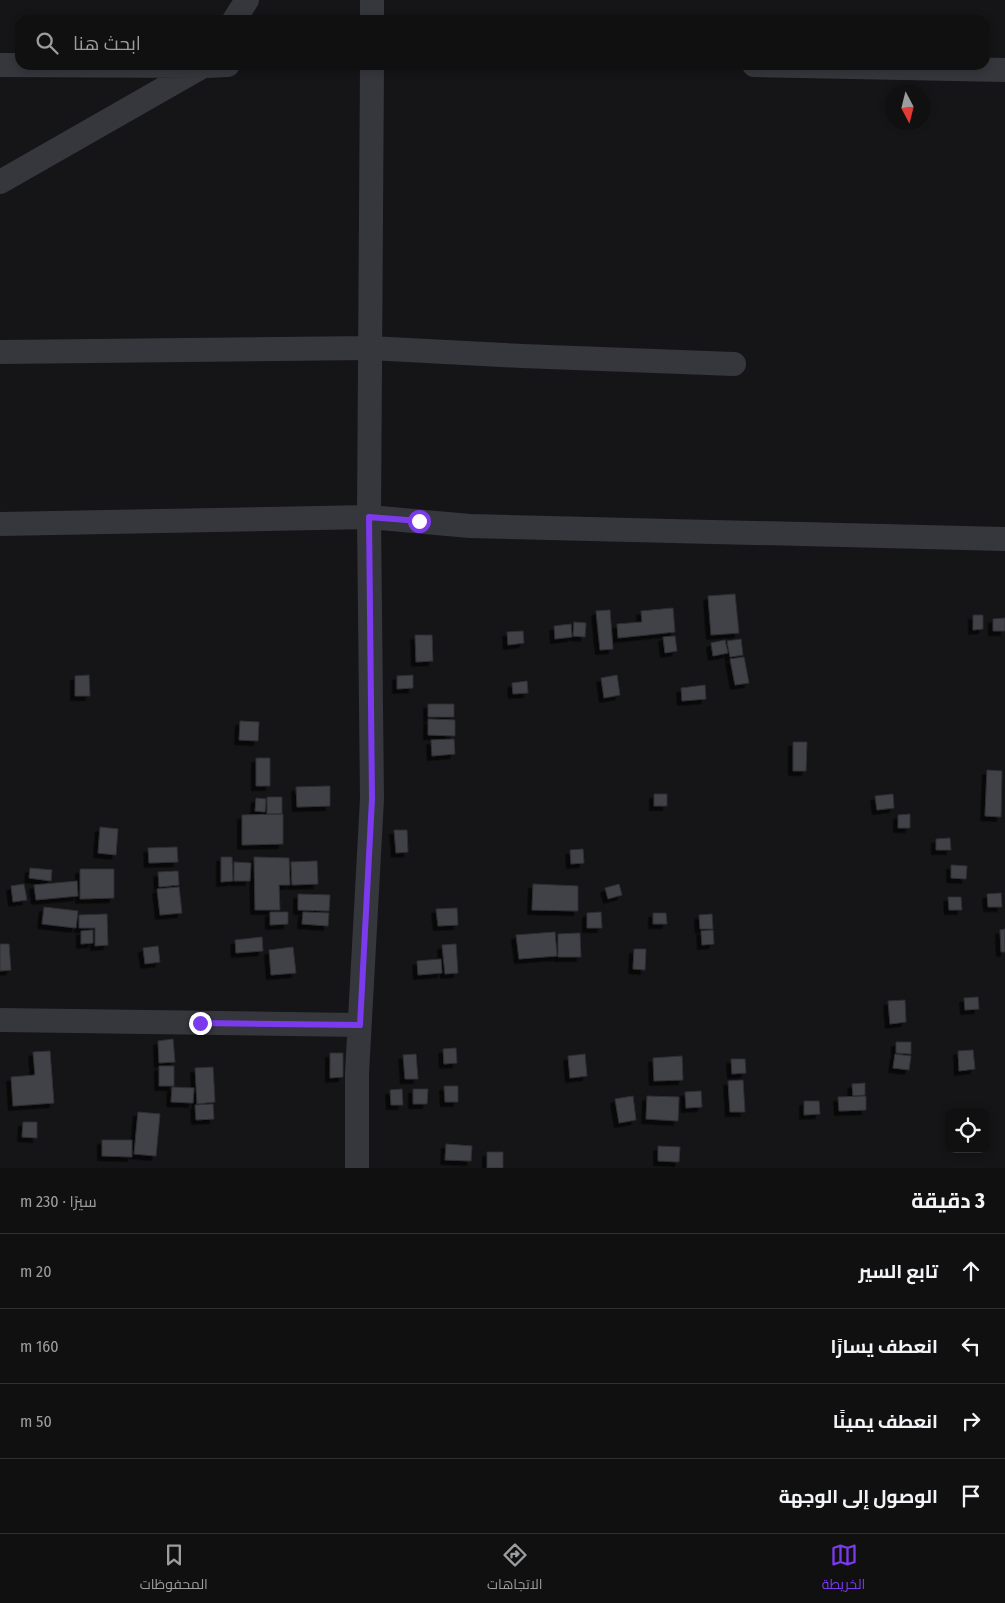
<!DOCTYPE html>
<html lang="ar">
<meta charset="utf-8">
<style>
:root{--surface:#101011;--page:#19191a;--text:#f1f3f6;--muted:#9c9d9f;--line:#303031;--accent:#7c3aed}
body{margin:0;font-family:"Fira Sans Condensed",Cairo,sans-serif;background:var(--page);color:var(--text);direction:rtl}
.controls{position:absolute;right:15px;bottom:15px;display:grid;overflow:hidden;border-radius:10px;box-shadow:0 2px 8px #0003}
.controls button{width:45px;height:45px;display:grid;place-items:center;padding:0;border:0;border-bottom:1px solid var(--line);background:var(--surface);color:var(--text);font:25px sans-serif}
.compass{position:absolute;left:885px;top:85px;width:45px;height:45px;border-radius:50%;background:var(--surface);box-shadow:0 2px 8px #0003;rotate:173deg}
.stop{position:absolute;width:15px;height:15px;margin:-11px;border:4px solid #7c3aed;border-radius:50%;background:#fff}
.stop.end{background:#7c3aed;border-color:#fff;box-shadow:0 1px 5px #0008}
.list{margin:0;padding:0;list-style:none}
h2{display:flex;justify-content:space-between;align-items:center;height:65px;margin:0;padding:0 20px;font-size:21px}
h2 small{font-size:16px;font-weight:400;color:var(--muted)}
.list li{display:grid;grid-template-columns:32px 1fr auto;gap:15px;align-items:center;box-sizing:border-box;height:75px;padding:0 20px;border-top:1px solid var(--line)}
.list b{display:block;font-size:19px;white-space:nowrap}
.list em{font-size:16px;font-style:normal;color:var(--muted)}
.icon{flex:none;width:28px;height:28px;fill:none;stroke:currentColor;stroke-width:2;stroke-linecap:round;stroke-linejoin:round}
.map{position:relative;flex:none;width:1005px;height:1168px;overflow:hidden;direction:ltr}
.search{position:absolute;background:var(--surface);box-shadow:0 2px 8px #0003;left:15px;right:15px;top:15px;height:55px;display:flex;align-items:center;gap:12px;box-sizing:border-box;padding:0 18px;border-radius:15px;color:var(--muted);font-size:19px}
.sheet{height:365px;background:var(--surface)}
nav{display:flex;justify-content:space-around;align-items:center;box-sizing:border-box;height:70px;border-top:1px solid var(--line);background:var(--surface);font-size:14px;color:var(--muted)}
nav a{display:grid;justify-items:center;gap:2px}
nav .on{color:var(--accent)}
.map>svg:first-child{display:block}
.building{fill:#414347;stroke:#2f2f33;filter:url(#shadow)}
.lines{fill:none;stroke-linecap:round;stroke-linejoin:round}
.minor{stroke:#35373d;stroke-width:24}
.route{stroke:#7c3aed;stroke-width:6}
</style>
<div class="map">
<svg width="1005" height="1168" viewBox="0 0 1005 1168">
<defs>
<filter id="shadow"><feDropShadow dx="-4.5" dy="4.5" stdDeviation="0" flood-color="#0009"/></filter>
</defs>
<rect width="100%" height="100%" fill="#151517"/>
<path class="building" d="M735,594l4,39 -28,2 -3,-39z
M673,608l2,24 -57,6 -1,-14 25,-2 -1,-11z
M610,610l3,39 -13,1 -4,-39z
M973,615h10v14l-10,1z
M1005,618v13h-12v-12z
M574,622l12,1 -1,14 -12,-1z
M571,624l1,13 -17,2 -1,-13z
M523,631l1,12 -16,2 -1,-13z
M415,635h17l1,26 -17,1z
M675,636l2,15 -12,2 -2,-16z
M741,639l2,16 -13,2 -3,-16z
M725,640l3,13 -15,3 -2,-13z
M744,657l5,26 -14,2 -5,-26z
M89,675l1,21h-15v-20z
M413,675v13l-16,1v-13z
M617,675l3,20 -16,3 -3,-20z
M527,681l1,12 -15,1 -1,-11z
M705,685l1,14 -24,2 -1,-13z
M428,704h26v13h-26z
M428,719l27,1v16l-27,-1z
M240,721l19,1 -1,19 -19,-1z
M454,739l1,15 -23,2 -1,-16z
M793,742h14l-1,29h-13z
M256,758h14v28h-14z
M987,770l15,1 -1,46 -16,-1z
M330,786v20l-33,1 -1,-20z
M654,794h13v12h-13z
M893,794l1,14 -17,2 -2,-14z
M267,797h15v17h-15z
M256,798l10,1 -1,13 -10,-1z
M283,814v30l-41,1v-30z
M910,814v14h-12v-13z
M100,827l18,2 -2,26 -18,-2z
M394,830h13l1,22 -12,1z
M950,838l1,12h-15v-11z
M177,847l1,15 -29,1 -1,-15z
M583,849l1,14 -13,1 -1,-14z
M221,857h11l1,24 -12,1z
M254,857l35,1 1,27h-11l1,25h-25z
M317,861l1,23 -26,1 -1,-23z
M234,862l17,1 -1,18h-16z
M951,865l16,1 -1,13 -15,-1z
M30,868l22,2 -1,11 -22,-3z
M80,869h34v29l-34,1z
M178,871l1,14 -20,2 -1,-15z
M77,881l1,15 -42,4 -2,-15z
M24,884l3,16 -14,2 -2,-16z
M533,884l45,2v25l-46,-1z
M619,884l3,11 -14,4 -3,-11z
M179,887l3,26 -22,2 -3,-26z
M1001,893l1,14h-14l-1,-13z
M298,894l32,1 -1,16 -31,-1z
M948,897h13l1,13h-13z
M44,907l34,4 -2,17 -34,-4z
M457,908l1,17 -20,1 -2,-17z
M270,912h18v12l-18,1z
M303,912l26,1 -1,13 -26,-2z
M601,912l1,16h-15v-15z
M653,913h13l1,11h-14z
M107,914l1,31 -13,1v-18h-16v-13z
M712,914l1,15h-13l-1,-14z
M1005,929v23h-4l-1,-22z
M93,930v13l-12,1v-13z
M713,930l1,14 -12,1 -1,-14z
M555,932l2,24 -38,3 -3,-24z
M580,933l1,24h-23v-23z
M262,937l1,14 -27,2 -1,-13z
M0,944h9l2,26 -11,1z
M456,944l2,29 -13,1 -3,-29z
M158,946l2,16 -15,2 -2,-16z
M293,947l3,26 -25,2 -2,-25z
M634,949h12l-1,21 -12,-1z
M441,959l1,14 -24,2 -1,-14z
M978,997l1,12 -14,1 -1,-12z
M905,1000l1,22 -16,2 -2,-23z
M173,1039l2,23 -16,1 -1,-22z
M896,1042h15v12l-15,-1z
M456,1048l1,15 -13,1 -1,-15z
M973,1050l2,19 -16,2 -1,-20z
M50,1051l4,52 -41,3 -2,-29 24,-2 -2,-23z
M330,1053h13v24l-13,1z
M416,1054l2,25h-13l-2,-24z
M585,1054l2,22 -17,2 -2,-22z
M895,1054l16,2 -2,14 -16,-2z
M682,1056l1,24 -29,1 -1,-23z
M731,1059h14l1,14 -14,1z
M159,1066h15v20h-15z
M213,1067l2,35 -18,2 -2,-36z
M743,1080l2,32h-15l-2,-31z
M865,1083v12l-12,1 -1,-12z
M444,1086h14v16h-13z
M172,1087l22,1 -1,15 -22,-1z
M402,1089l1,16h-12l-1,-15z
M413,1089h15l-1,15h-14z
M701,1091l1,16 -16,1 -1,-16z
M633,1096l3,24 -17,3 -4,-24z
M647,1096l32,1 -1,24 -32,-2z
M866,1096v14l-27,1 -1,-14z
M804,1101h15l1,13 -16,1z
M213,1104l1,15 -18,1 -1,-15z
M138,1112l22,2 -4,42 -22,-2z
M23,1122h14v16l-15,-1z
M102,1140h30v17l-30,-1z
M446,1144l26,2 -1,15 -26,-1z
M658,1146l22,1 -1,15 -21,-1z
M487,1152h16v16h-16z"/>
<g class="lines">
<path class="minor" d="M234,20l13,-20
M372,20v-20
M0,65l205,1 23,-1
M754,65l251,5
M0,182l205,-117
M0,352l370,-4 152,8 212,8
M0,524l369,-7 101,9 535,13
M0,1020l359,5
M357,1168v-94l15,-275 -3,-282 3,-452"/>
</g>
<g class="lines">
<path class="route" d="M200,1023l160,2 12,-226 -3,-282 50,4"/>
</g>
</svg>
<div class="controls">
<button><svg class="icon" aria-label="locate" viewBox="0 0 24 24"><circle cx="12" cy="12" r="6"/><path d="M12 2v4M12 18v4M2 12h4M18 12h4"/></svg></button>
</div>
<svg class="compass" viewBox="-18 -18 36 36"><path d="M0-13l5 13h-10z" fill="#e53935"/><path d="M0 13l5-13h-10z" fill="#9c9d9f"/></svg>
<div class="stop" style="left:419px;top:521px"></div>
<div class="stop end" style="left:200px;top:1023px"></div>
<div class="search"><svg class="icon" aria-label="search" viewBox="0 0 24 24"><circle cx="10" cy="10" r="6"/><path d="M15 15l6 6"/></svg>ابحث هنا</div>
</div>
<section class="sheet">
<h2>3 دقيقة<small>سيرًا · 230 m</small></h2>
<ul class="list">
<li><svg class="icon" aria-label="ahead" viewBox="0 0 24 24"><path d="M12 20V5M6 11l6-6 6 6"/></svg><div><b>تابع السير</b></div><em>20 m</em></li>
<li><svg class="icon" aria-label="left" viewBox="0 0 24 24"><path d="M17 20v-9H6M10 6l-5 5 5 5"/></svg><div><b>انعطف يسارًا</b></div><em>160 m</em></li>
<li><svg class="icon" aria-label="right" viewBox="0 0 24 24"><path d="M7 20v-9h11M14 6l5 5-5 5"/></svg><div><b>انعطف يمينًا</b></div><em>50 m</em></li>
<li><svg class="icon" aria-label="arrive" viewBox="0 0 24 24"><path d="M6 21V4h12l-3 4 3 4H6"/></svg><div><b>الوصول إلى الوجهة</b></div></li>
</ul>
</section>
<nav>
<a class="on"><svg class="icon" aria-label="map" viewBox="0 0 24 24"><path d="M3 6l6-2 6 2 6-2v14l-6 2-6-2-6 2zM9 4v14M15 6v14"/></svg>الخريطة</a>
<a><svg class="icon" aria-label="directions" viewBox="0 0 24 24"><path d="M12 3l9 9-9 9-9-9zM9 14v-3h6M13 9l2 2-2 2"/></svg>الاتجاهات</a>
<a><svg class="icon" aria-label="saved" viewBox="0 0 24 24"><path d="M7 4h10v16l-5-4-5 4z"/></svg>المحفوظات</a>
</nav>
